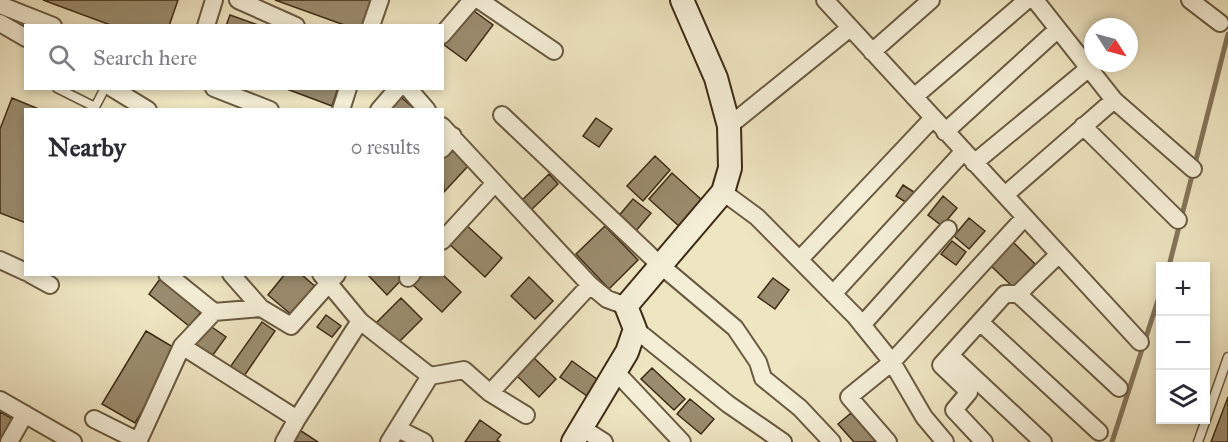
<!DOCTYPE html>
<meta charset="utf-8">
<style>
:root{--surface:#fff;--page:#f2f2f3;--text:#2b2b33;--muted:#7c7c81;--line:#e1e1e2}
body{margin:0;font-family:"IM FELL Great Primer",serif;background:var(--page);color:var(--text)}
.controls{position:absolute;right:18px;bottom:18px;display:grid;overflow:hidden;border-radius:0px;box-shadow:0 3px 9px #0003}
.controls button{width:54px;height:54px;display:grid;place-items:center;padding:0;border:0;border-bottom:2px solid var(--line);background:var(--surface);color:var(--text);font:30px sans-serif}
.compass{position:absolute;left:1084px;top:18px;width:54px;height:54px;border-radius:50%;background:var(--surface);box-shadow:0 3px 9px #0003;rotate:126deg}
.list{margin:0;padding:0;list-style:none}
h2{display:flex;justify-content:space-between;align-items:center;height:78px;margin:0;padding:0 24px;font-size:26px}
h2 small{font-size:20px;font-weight:400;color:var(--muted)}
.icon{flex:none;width:33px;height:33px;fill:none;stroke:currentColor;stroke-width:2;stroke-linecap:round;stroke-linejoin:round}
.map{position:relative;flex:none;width:1228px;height:442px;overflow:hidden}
.search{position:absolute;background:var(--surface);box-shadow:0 3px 9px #0003;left:24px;top:24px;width:420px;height:66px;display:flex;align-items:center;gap:15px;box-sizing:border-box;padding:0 21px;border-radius:0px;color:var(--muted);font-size:22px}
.panel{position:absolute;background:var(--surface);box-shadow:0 3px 9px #0003;left:24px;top:108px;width:420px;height:168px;border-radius:0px}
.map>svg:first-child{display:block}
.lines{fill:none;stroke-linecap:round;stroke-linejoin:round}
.stream{stroke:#847559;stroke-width:5}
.building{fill:#9a8c6e;stroke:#3e2b15;stroke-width:1.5}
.lane-casing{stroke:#6a5a40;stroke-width:11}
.street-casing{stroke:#6a5a40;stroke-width:20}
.secondary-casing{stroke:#3e2b15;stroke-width:26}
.lane{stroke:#f4eed7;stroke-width:8}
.street{stroke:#f4eed7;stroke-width:16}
.secondary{stroke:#f4eed7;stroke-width:22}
</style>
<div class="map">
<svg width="1228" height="442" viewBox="0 0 1228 442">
<rect width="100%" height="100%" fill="#eee5c1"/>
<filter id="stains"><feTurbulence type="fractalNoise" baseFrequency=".00333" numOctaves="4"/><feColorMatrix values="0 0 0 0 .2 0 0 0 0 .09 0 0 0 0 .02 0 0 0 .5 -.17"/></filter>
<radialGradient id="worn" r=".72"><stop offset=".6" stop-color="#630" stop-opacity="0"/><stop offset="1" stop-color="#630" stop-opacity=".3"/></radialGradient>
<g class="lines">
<path class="stream" d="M1169,266l59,-232
M1112,442l48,-148"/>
</g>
<path class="building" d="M43,0h135l-9,26h-56z
M275,0h98l-9,26h-17z
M470,8l23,17 -27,36 -23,-17z
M230,15l31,11h-35z
M284,88h54l-6,18z
M396,93l20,17h-33z
M12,98l29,12h-15v113l-26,-10v-84z
M596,118l16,11 -13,18 -16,-11z
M450,148l19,17 -25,27 -2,-35z
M655,156l15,14 -27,31 -16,-15z
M672,173l32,29 -23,26 -32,-29z
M549,174l9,10 -29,28 -9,-10z
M903,185l14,9 -7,11 -14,-9z
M943,196l14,12 -15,18 -14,-11z
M633,199l18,14 -16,19 -18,-14z
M969,218l16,13 -16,18 -15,-13z
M464,223l38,35 -17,19 -38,-35z
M605,226l33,34 -29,29 -33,-35z
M952,241l14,11 -10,13 -15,-11z
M1012,241l23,23 -22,23 -24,-23z
M285,274h16l16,14 -24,28 -25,-21z
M367,274h40l-20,21z
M422,274h20l19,18 -19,20 -29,-27z
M529,277l24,24 -18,18 -24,-23z
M773,278l16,12 -14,19 -17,-12z
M160,279l41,33 -12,14 -40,-32z
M401,298l21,21 -26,26 -21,-21z
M326,315l15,11 -9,11 -15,-10z
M262,322l13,9 -33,48 -14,-9z
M206,323l20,14 -16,22 -20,-13z
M146,331l32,19 -43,73 -33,-19z
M533,357l23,22 -17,18 -23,-22z
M572,361l26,19 -11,16 -27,-19z
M652,368l33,31 -11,11 -33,-31z
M1228,397v45h-17z
M690,399l24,20 -13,15 -24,-20z
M0,412l13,7 -12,23h-1z
M851,413l26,29h-23l-16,-18z
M480,420l21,15 -4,5 3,2h-35z
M298,429l20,13h-28z"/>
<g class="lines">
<g class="lane-casing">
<path id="lane" d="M57,88l38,19 10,-19
M1198,442l30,-85"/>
</g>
<g class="street-casing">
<path id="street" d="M238,0l58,26
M479,0l75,51
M825,0l315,342
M1035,0l79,100 79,69
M1190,0l30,23
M0,5l53,21
M0,23l26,15
M206,26l8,-26
M371,26l9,-26
M442,35l30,-35
M872,52l59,-52
M112,88l36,22
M214,88l56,22
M408,88l19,22
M914,97l113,-97
M341,110l7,-22
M379,110l19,-22
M502,115l157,149 76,64 23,34 5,16 37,30 32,34
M442,126l148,159 17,14 19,7
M729,126l121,-98
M1083,126l95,94
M945,132l113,-103
M442,149l11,-13
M974,163l115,-95
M723,192l34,25 98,99 37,46 32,55 21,25
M1005,195l109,-95
M442,241l53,-58
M800,259l133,-141
M0,260l26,12
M30,274l20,11
M167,274l47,38
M231,274l30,34 30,18 46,-52
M321,274l39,47 70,55
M408,278l4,-4
M833,294l130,-142
M1018,294l40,-39
M980,322l119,110
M862,325l86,-96
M635,329l93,75 55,38
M182,346l115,73 63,-98
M950,355l93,87
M616,372l66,70
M490,393l100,-108
M0,400l73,42
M94,419l44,22
M582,428l22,14
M398,429l26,13
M9,442l16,-28
M138,442l44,-96 32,-34 47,-4
M284,442l13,-23
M389,442l41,-66 34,-6 26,23 36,22
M888,442l-39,-45 43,-35 132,-144
M984,442l-30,-32 15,-18 -28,-27 64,-71h13l101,94"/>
</g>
<g class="secondary-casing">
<path id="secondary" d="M573,442l54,-90 8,-23 -9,-23 97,-114 7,-24 -1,-42 -13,-48 -34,-78"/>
</g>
<use href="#lane" class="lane"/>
<use href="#street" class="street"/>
<use href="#secondary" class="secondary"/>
</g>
<rect width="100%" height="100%" filter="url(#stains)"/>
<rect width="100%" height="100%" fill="url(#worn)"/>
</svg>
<div class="controls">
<button>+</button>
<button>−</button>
<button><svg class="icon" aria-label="layers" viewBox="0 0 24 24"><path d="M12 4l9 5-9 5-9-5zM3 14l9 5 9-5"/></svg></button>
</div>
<svg class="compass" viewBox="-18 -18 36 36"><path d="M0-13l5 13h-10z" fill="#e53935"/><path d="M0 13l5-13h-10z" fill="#7c7c81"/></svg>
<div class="search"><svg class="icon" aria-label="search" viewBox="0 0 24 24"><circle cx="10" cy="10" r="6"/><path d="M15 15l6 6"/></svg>Search here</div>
<section class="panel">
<h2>Nearby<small>0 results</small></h2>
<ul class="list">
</ul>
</section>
</div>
